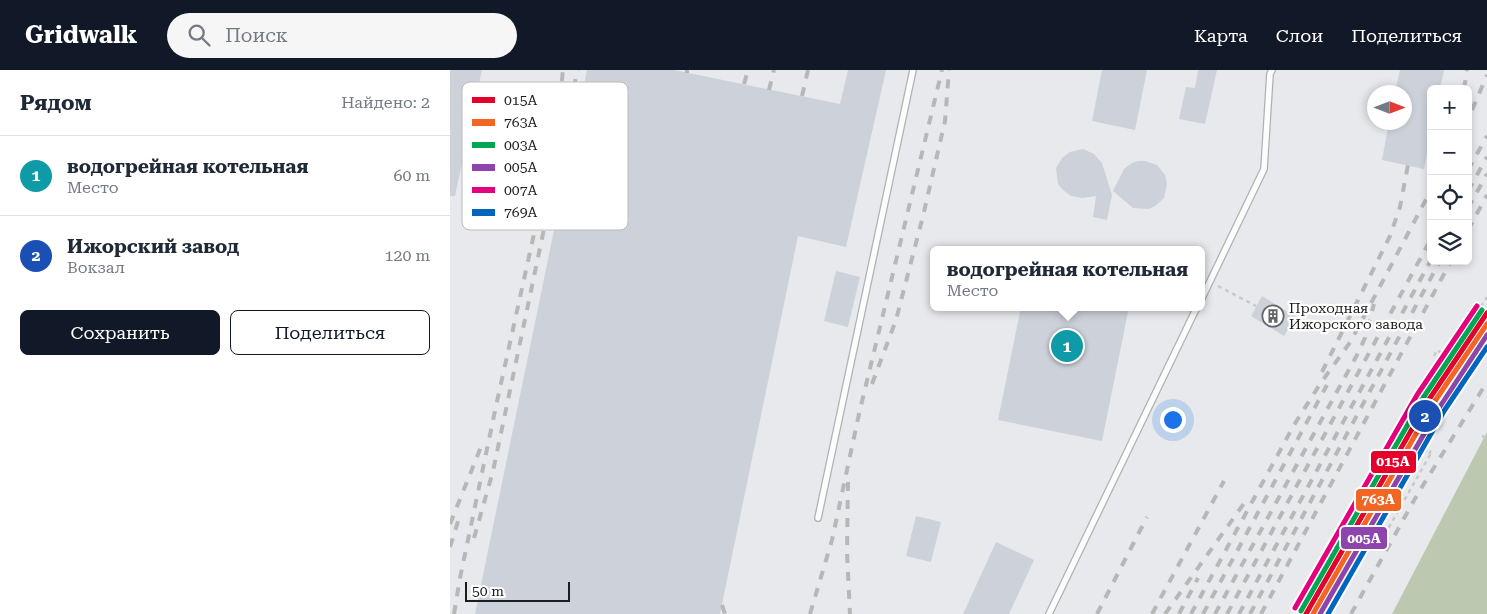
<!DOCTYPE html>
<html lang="ru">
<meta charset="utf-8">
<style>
:root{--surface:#fff;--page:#f6f6f7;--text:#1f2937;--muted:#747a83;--line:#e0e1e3;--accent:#111827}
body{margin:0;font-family:"Roboto Serif",serif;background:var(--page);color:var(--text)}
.controls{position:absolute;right:15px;top:15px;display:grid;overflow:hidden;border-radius:8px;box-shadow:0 2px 8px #0003}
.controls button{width:45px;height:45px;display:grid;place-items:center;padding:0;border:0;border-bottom:1px solid var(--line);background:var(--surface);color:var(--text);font:25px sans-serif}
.compass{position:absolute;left:917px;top:15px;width:45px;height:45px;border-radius:50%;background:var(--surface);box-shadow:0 2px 8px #0003;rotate:90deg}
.scale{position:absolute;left:15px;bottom:12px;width:105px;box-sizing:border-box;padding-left:5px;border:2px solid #1c1d1f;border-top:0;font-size:14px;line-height:18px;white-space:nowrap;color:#1c1d1f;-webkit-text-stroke:4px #fff;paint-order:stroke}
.you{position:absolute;left:722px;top:349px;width:18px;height:18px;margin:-12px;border:4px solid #fff;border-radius:50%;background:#1a73e8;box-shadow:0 0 0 8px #1a73e833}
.badge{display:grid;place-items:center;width:32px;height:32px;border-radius:50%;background:var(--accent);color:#fff;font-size:16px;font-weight:700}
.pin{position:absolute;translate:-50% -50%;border:2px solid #fff;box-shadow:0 1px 5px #0006}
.popup{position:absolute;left:480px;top:176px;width:275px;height:65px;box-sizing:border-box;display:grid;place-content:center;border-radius:8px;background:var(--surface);filter:drop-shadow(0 1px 4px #0005);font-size:16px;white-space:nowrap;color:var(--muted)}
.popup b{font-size:19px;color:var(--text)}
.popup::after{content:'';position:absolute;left:50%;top:100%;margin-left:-10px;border:10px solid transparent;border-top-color:var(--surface)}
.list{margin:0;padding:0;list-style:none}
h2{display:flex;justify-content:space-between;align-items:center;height:65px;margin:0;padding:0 20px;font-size:21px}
h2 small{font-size:16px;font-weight:400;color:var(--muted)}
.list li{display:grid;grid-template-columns:32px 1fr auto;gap:15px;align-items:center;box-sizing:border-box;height:80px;padding:0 20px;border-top:1px solid var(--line)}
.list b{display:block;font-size:19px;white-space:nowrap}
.list p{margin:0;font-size:16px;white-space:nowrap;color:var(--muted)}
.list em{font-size:16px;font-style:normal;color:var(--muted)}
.actions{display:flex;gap:10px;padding:15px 20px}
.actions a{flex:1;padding:11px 0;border:1px solid var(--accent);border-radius:8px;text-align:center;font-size:18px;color:var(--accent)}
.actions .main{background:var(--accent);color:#fff}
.icon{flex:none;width:28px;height:28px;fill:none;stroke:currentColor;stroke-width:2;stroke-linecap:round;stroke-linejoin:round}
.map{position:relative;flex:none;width:1037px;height:544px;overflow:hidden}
header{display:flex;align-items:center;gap:30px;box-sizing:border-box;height:70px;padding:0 25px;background:var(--accent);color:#fff}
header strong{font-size:24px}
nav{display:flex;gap:28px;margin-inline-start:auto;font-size:18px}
.search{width:350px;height:45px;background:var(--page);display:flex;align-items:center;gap:12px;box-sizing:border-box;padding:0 18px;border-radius:28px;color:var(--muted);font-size:19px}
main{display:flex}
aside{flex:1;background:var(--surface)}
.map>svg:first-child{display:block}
.forest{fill:#bdc8b1}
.building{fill:#cdd1da}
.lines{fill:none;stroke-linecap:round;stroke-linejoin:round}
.lane-casing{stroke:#afb1b3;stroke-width:8}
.path{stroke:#c9c9c9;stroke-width:2.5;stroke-dasharray:4 4;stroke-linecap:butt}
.lane{stroke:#fbfcfc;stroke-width:5.5}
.rail{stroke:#b7b7b7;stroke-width:4;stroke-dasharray:9 9;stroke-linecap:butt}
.rail-1-casing{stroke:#fff;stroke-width:9}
.rail-2-casing{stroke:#fff;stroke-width:9}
.rail-3-casing{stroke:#fff;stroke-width:9}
.rail-4-casing{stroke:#fff;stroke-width:9}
.rail-5-casing{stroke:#fff;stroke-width:9}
.rail-6-casing{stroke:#fff;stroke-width:9}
.rail-1{stroke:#e4002b;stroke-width:5}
.rail-2{stroke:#f26522;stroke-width:5}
.rail-3{stroke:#00a651;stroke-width:5}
.rail-4{stroke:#8e44ad;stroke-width:5}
.rail-5{stroke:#e5007d;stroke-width:5}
.rail-6{stroke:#0065bd;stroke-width:5}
.labels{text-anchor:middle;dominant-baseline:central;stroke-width:4.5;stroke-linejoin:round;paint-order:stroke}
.poi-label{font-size:14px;fill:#1c1d1f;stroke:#fff;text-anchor:start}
.key{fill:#fff;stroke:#bbbbbc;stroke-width:1}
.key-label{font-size:14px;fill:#1c1d1f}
.line-badge{stroke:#fff;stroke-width:2}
.badge-label{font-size:14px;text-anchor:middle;font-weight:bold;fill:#fff}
</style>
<header>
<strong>Gridwalk</strong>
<div class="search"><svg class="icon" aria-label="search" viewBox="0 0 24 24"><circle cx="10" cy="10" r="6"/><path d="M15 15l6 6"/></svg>Поиск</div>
<nav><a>Карта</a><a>Слои</a><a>Поделиться</a></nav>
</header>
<main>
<aside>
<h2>Рядом<small>Найдено: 2</small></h2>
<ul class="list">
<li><span class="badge" style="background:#0f9aa8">1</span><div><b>водогрейная котельная</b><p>Место</p></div><em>60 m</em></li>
<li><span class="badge" style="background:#1a4fb4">2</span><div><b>Ижорский завод</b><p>Вокзал</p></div><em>120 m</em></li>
</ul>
<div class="actions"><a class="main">Сохранить</a><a>Поделиться</a></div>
</aside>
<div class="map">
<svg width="1037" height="544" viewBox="0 0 1037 544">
<rect width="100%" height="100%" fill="#e7e9ec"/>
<path class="forest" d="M1037,362v182h-95z"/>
<path class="building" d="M0,0h32l-27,126h-5z
M137,0h87l166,34 8,-34h38l-40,177 -48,-11 -78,378h-245z
M652,0h45l-12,60 -43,-9z
M748,0h19l-12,54 -26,-5 7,-32 9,1z
M950,0h44l-4,19h-9v46l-7,34 -42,-9 7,-38h15v-30h-9z
M633,79l11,5 8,9 10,32 -5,25 -14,-3 3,-21 -14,2 -11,-2 -9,-7 -4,-5 -2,-16 6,-10 8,-6z
M688,91h7l12,4 8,10 2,9 -3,14 -9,8 -6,3 -16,-1 -20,-17 11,-22 8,-6z
M386,201l24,6 -12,50 -24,-6z
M812,226l34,21 -12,19 -33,-20z
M571,237h108l-27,134 -104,-21z
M466,446l25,6 -10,40 -25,-6z
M546,472l38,18 -25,54h-46z"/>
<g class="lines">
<g class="lane-casing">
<path id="lane" d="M751,230l63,-131 6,-95 2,-4
M368,448l95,-448
M599,544l148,-307"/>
</g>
<path class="path" d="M768,216l38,20
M984,286l3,-6 11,7 39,-60
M1032,366l5,2
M979,384l4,-7
M877,544l95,-165 8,6 -54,95"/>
<use href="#lane" class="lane"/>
<path class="rail" d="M237,3v-3
M294,14l4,-14
M1014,19l3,-19
M319,20l5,-20
M352,26l6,-26
M1022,40l15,-35
M108,47l5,-47
M1018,100l19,-34
M1018,121l19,-34
M1018,138l19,-34
M1018,160l19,-35
M872,302l68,-136 10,-29 8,-42
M422,314l24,-64 27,-104 22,-95 4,-51
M398,412l-1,70 3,62
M0,454l31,-77
M24,468l19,-67 67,-318
M0,477l10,-32
M272,535l3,9
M4,544l6,-36 36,-172 53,-240 24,-77 5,-19
M360,544l22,-74 27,-126 83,-344
M647,544l50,-97
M702,544l72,-133
M715,544l80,-112
M729,544l19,-36
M741,544l103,-189 26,-41 31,-43 80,-151
M753,544l124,-229
M765,544l142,-259 8,-17 9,-34
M777,544l204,-375
M789,544l192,-354
M800,544l190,-353
M811,544l190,-353
M901,544l66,-119 70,-113"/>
<g class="rail-1-casing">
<path id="rail-1" d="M856,544l122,-213 59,-88"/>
</g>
<g class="rail-2-casing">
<path id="rail-2" d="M863,544l120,-210 54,-80"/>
</g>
<g class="rail-3-casing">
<path id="rail-3" d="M851,541l122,-213 59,-88"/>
</g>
<g class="rail-4-casing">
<path id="rail-4" d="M870,544l119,-206 48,-73"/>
</g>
<g class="rail-5-casing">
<path id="rail-5" d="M845,538l122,-213 60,-89"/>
</g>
<g class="rail-6-casing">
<path id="rail-6" d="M878,544l116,-203 43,-64"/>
</g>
<use href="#rail-1" class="rail-1"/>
<use href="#rail-2" class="rail-2"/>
<use href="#rail-3" class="rail-3"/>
<use href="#rail-4" class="rail-4"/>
<use href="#rail-5" class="rail-5"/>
<use href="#rail-6" class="rail-6"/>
</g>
<defs>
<g id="building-ring" transform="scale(1.125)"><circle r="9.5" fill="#fff" stroke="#636467" stroke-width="1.5"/><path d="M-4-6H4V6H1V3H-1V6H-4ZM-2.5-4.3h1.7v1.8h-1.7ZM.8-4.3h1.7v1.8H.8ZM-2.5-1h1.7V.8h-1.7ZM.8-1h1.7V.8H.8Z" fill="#636467"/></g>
</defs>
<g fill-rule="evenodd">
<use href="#building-ring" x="823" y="246"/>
</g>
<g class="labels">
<g class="poi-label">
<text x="839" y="238">Проходная<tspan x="839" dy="16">Ижорского завода</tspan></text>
</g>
</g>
<rect x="12" y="12" width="166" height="148" rx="8" class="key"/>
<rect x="22" y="27" width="23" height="6" fill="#e4002b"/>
<rect x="22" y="49" width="23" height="7" fill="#f26522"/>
<rect x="22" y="72" width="23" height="6" fill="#00a651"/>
<rect x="22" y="94" width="23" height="7" fill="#8e44ad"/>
<rect x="22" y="117" width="23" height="6" fill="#e5007d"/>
<rect x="22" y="139" width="23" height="7" fill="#0065bd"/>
<g class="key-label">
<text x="54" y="35">015А</text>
<text x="54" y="57">763А</text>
<text x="54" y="80">003А</text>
<text x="54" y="102">005А</text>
<text x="54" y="125">007А</text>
<text x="54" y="147">769А</text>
</g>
<g class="line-badge">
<rect x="920" y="380" width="47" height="24" rx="5" fill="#e4002b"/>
<rect x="905" y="418" width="47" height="24" rx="5" fill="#f26522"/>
<rect x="890" y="456" width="48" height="24" rx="5" fill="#8e44ad"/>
</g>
<g class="badge-label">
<text x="943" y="396">015А</text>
<text x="928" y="434">763А</text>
<text x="914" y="473">005А</text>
</g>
</svg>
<div class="controls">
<button>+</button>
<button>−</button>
<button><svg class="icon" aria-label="locate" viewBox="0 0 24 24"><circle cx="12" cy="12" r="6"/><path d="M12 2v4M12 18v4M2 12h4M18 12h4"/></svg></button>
<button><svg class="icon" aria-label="layers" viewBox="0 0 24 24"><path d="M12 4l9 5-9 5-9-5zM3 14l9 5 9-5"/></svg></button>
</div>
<svg class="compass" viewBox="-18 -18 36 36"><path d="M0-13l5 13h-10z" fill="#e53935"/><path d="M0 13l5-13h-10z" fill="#747a83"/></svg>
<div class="scale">50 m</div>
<div class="you"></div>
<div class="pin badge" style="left:617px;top:276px;background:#0f9aa8">1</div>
<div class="popup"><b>водогрейная котельная</b>Место</div>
<div class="pin badge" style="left:975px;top:346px;background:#1a4fb4">2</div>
</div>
</main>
